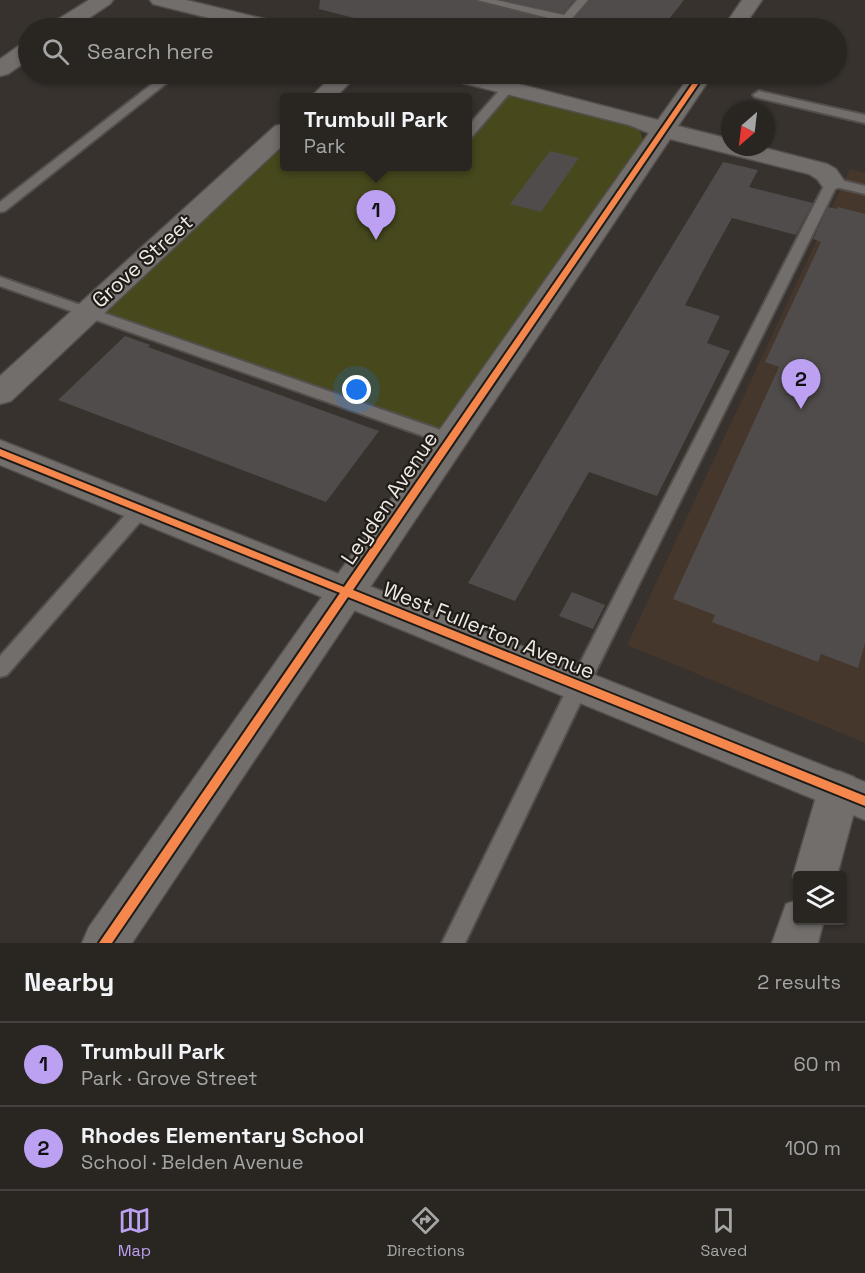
<!DOCTYPE html>
<meta charset="utf-8">
<style>
:root{--surface:#292622;--page:#35322f;--text:#f1f3f6;--muted:#a5a5a5;--line:#454340;--accent:#bca0f2}
body{margin:0;font-family:"Space Grotesk",sans-serif;background:var(--page);color:var(--text)}
.controls{position:absolute;right:18px;bottom:18px;display:grid;overflow:hidden;border-radius:6px;box-shadow:0 2px 4px #0004}
.controls button{width:54px;height:54px;display:grid;place-items:center;padding:0;border:0;border-bottom:2px solid var(--line);background:var(--surface);color:var(--text);font:30px sans-serif}
.compass{position:absolute;left:721px;top:102px;width:54px;height:54px;border-radius:50%;background:var(--surface);box-shadow:0 2px 4px #0004;rotate:208deg}
.you{position:absolute;left:357px;top:390px;width:21px;height:21px;margin:-15px;border:4px solid #fff;border-radius:50%;background:#1a73e8;box-shadow:0 0 0 9px #1a73e833}
.badge{display:grid;place-items:center;width:39px;height:39px;border-radius:50%;background:var(--accent);color:#111;font-size:20px;font-weight:700}
.pin{position:absolute;translate:-50% -50px;filter:drop-shadow(0 2px 3px #0008)}
.pin::after{content:'';position:absolute;top:32px;width:21px;height:18px;background:inherit;clip-path:polygon(0 0,100% 0,50% 100%)}
.popup{position:absolute;left:280px;top:93px;width:192px;height:78px;box-sizing:border-box;display:grid;place-content:center;border-radius:6px;background:var(--surface);filter:drop-shadow(0 2px 4px #0005);font-size:20px;white-space:nowrap;color:var(--muted)}
.popup b{font-size:22px;color:var(--text)}
.popup::after{content:'';position:absolute;left:50%;top:100%;margin-left:-12px;border:12px solid transparent;border-top-color:var(--surface)}
.list{margin:0;padding:0;list-style:none}
h2{display:flex;justify-content:space-between;align-items:center;height:78px;margin:0;padding:0 24px;font-size:26px}
h2 small{font-size:20px;font-weight:400;color:var(--muted)}
.list li{display:grid;grid-template-columns:39px 1fr auto;gap:18px;align-items:center;box-sizing:border-box;height:84px;padding:0 24px;border-top:2px solid var(--line)}
.list b{display:block;font-size:22px;white-space:nowrap}
.list p{margin:0;font-size:20px;white-space:nowrap;color:var(--muted)}
.list em{font-size:20px;font-style:normal;color:var(--muted)}
.icon{flex:none;width:33px;height:33px;fill:none;stroke:currentColor;stroke-width:2;stroke-linecap:round;stroke-linejoin:round}
.map{position:relative;flex:none;width:865px;height:943px;overflow:hidden}
.search{position:absolute;background:var(--surface);box-shadow:0 2px 4px #0004;left:18px;right:18px;top:18px;height:66px;display:flex;align-items:center;gap:15px;box-sizing:border-box;padding:0 21px;border-radius:33px;color:var(--muted);font-size:22px}
.sheet{height:246px;background:var(--surface)}
nav{display:flex;justify-content:space-around;align-items:center;box-sizing:border-box;height:84px;border-top:2px solid var(--line);background:var(--surface);font-size:16px;color:var(--muted)}
nav a{display:grid;justify-items:center;gap:3px}
nav .on{color:var(--accent)}
.map>svg:first-child{display:block}
.education{fill:#46372c}
.green{fill:#47491d}
.building{fill:#504c4b}
.lines{fill:none;stroke-linecap:round;stroke-linejoin:round}
.service-casing{stroke:#544f4c;stroke-width:4}
.minor-casing{stroke:#544f4c;stroke-width:3}
.tertiary-casing{stroke:#544f4c;stroke-width:3}
.service{fill:#716e6c;fill-rule:evenodd}
.minor{fill:#716e6c;fill-rule:evenodd}
.tertiary{fill:#716e6c;fill-rule:evenodd}
.cycleway-casing{stroke:#1f1b17;stroke-width:4}
.cycleway{fill:#f5874c;fill-rule:evenodd}
.labels{text-anchor:middle;dominant-baseline:central;stroke-width:4.5;stroke-linejoin:round;paint-order:stroke}
.street-label{font-size:21px;fill:#efe9e4;stroke:#1f1b17}
</style>
<div class="map">
<svg width="865" height="943" viewBox="0 0 865 943">
<rect width="100%" height="100%" fill="#37322e"/>
<path class="education" d="M850,169l15,4v570l-238,-98z"/>
<path class="green" d="M510,94l123,31 6,3 4,12 -203,291 -337,-119 181,-170v24h152l8,3 2,-2 21,-1 1,-23z"/>
<path class="building" d="M320,0h155l81,22 -3,6h-169l-34,-7 4,-3 -35,-9z
M506,0h68l-11,13z
M590,0h94l-22,28h-95z
M550,151l29,7 -38,54 -31,-8z
M723,162l35,8 -9,17 64,16 -17,32 -64,-17 -19,34 -28,53 35,11 -13,27 23,8 -73,145 -68,-24 -74,129 -47,-18z
M828,207l9,2 1,-2 27,7v429l-7,25 -37,-14 -3,8 -106,-40 3,-7 -42,-16 106,-232 -14,-5 56,-120 -8,-3z
M125,336l25,9 -2,2 231,84 -53,71 -268,-102z
M572,592l33,13 -12,24 -34,-13z"/>
<g class="lines">
<g class="service-casing">
<path id="service" d="M477,0h19l68,15 13,-15h11l-24,28 -9,-1 5,-6z
M240,17l5,3 -9,8h-11z
M165,74h13l-173,137 -5,1v-10z
M514,74h12l-55,64 -4,1v-12z
M759,91l106,24v8l-110,-26 -2,-2z
M832,178l33,8v8l-29,-7 -249,502 -122,254h-23l130,-264 254,-497z
M0,277l458,159 2,4 -2,4h-12l-446,-158z
M141,503l6,1 2,5 -2,5 -140,161 -7,2v-21l135,-152z"/>
</g>
<g class="minor-casing">
<path id="minor" d="M89,0h24l-3,4 -36,24h-24l2,-5z
M150,0h36l95,23 3,5h-35l-96,-24z
M742,0h20l-19,28h-20z
M28,43v17l-20,14 -8,2v-17l20,-14z
M334,74h24l-23,24h-25z
M444,74h36l178,46 33,-46h22l-35,52 52,13v8h31l66,17 9,5 9,13 -4,5 -9,3 -9,-3 -6,-8 -8,-5 -139,-35 -538,804h-50l7,-16 560,-794 -20,-8 -182,-46z
M284,124v20l-273,257 -11,3v-28l275,-250z
M839,771l15,6 6,13 -23,86h-39v10l-5,-10 25,-86 6,-13z
M798,900v20h26l-6,23h-46l14,-39z"/>
</g>
<g class="tertiary-casing">
<path id="tertiary" d="M0,440l865,342v38l-865,-355z"/>
</g>
<use href="#service" class="service"/>
<use href="#minor" class="minor"/>
<use href="#tertiary" class="tertiary"/>
<g class="cycleway-casing">
<path id="cycleway" d="M699,74h6l-352,516 512,206v10l-517,-209 -236,346h-13l241,-350 -340,-137v-7l344,138z"/>
</g>
<use href="#cycleway" class="cycleway"/>
</g>
<g class="labels">
<g class="street-label">
<text transform="translate(142 261) rotate(-42)">Grove Street</text>
<text transform="translate(389 498) rotate(-56)">Leyden Avenue</text>
<text transform="translate(489 630) rotate(22)">West Fullerton Avenue</text>
</g>
</g>
</svg>
<div class="controls">
<button><svg class="icon" aria-label="layers" viewBox="0 0 24 24"><path d="M12 4l9 5-9 5-9-5zM3 14l9 5 9-5"/></svg></button>
</div>
<svg class="compass" viewBox="-18 -18 36 36"><path d="M0-13l5 13h-10z" fill="#e53935"/><path d="M0 13l5-13h-10z" fill="#a5a5a5"/></svg>
<div class="you"></div>
<div class="pin badge" style="left:376px;top:240px">1</div>
<div class="popup"><b>Trumbull Park</b>Park</div>
<div class="pin badge" style="left:801px;top:409px">2</div>
<div class="search"><svg class="icon" aria-label="search" viewBox="0 0 24 24"><circle cx="10" cy="10" r="6"/><path d="M15 15l6 6"/></svg>Search here</div>
</div>
<section class="sheet">
<h2>Nearby<small>2 results</small></h2>
<ul class="list">
<li><span class="badge">1</span><div><b>Trumbull Park</b><p>Park · Grove Street</p></div><em>60 m</em></li>
<li><span class="badge">2</span><div><b>Rhodes Elementary School</b><p>School · Belden Avenue</p></div><em>100 m</em></li>
</ul>
</section>
<nav>
<a class="on"><svg class="icon" aria-label="map" viewBox="0 0 24 24"><path d="M3 6l6-2 6 2 6-2v14l-6 2-6-2-6 2zM9 4v14M15 6v14"/></svg>Map</a>
<a><svg class="icon" aria-label="directions" viewBox="0 0 24 24"><path d="M12 3l9 9-9 9-9-9zM9 14v-3h6M13 9l2 2-2 2"/></svg>Directions</a>
<a><svg class="icon" aria-label="saved" viewBox="0 0 24 24"><path d="M7 4h10v16l-5-4-5 4z"/></svg>Saved</a>
</nav>
